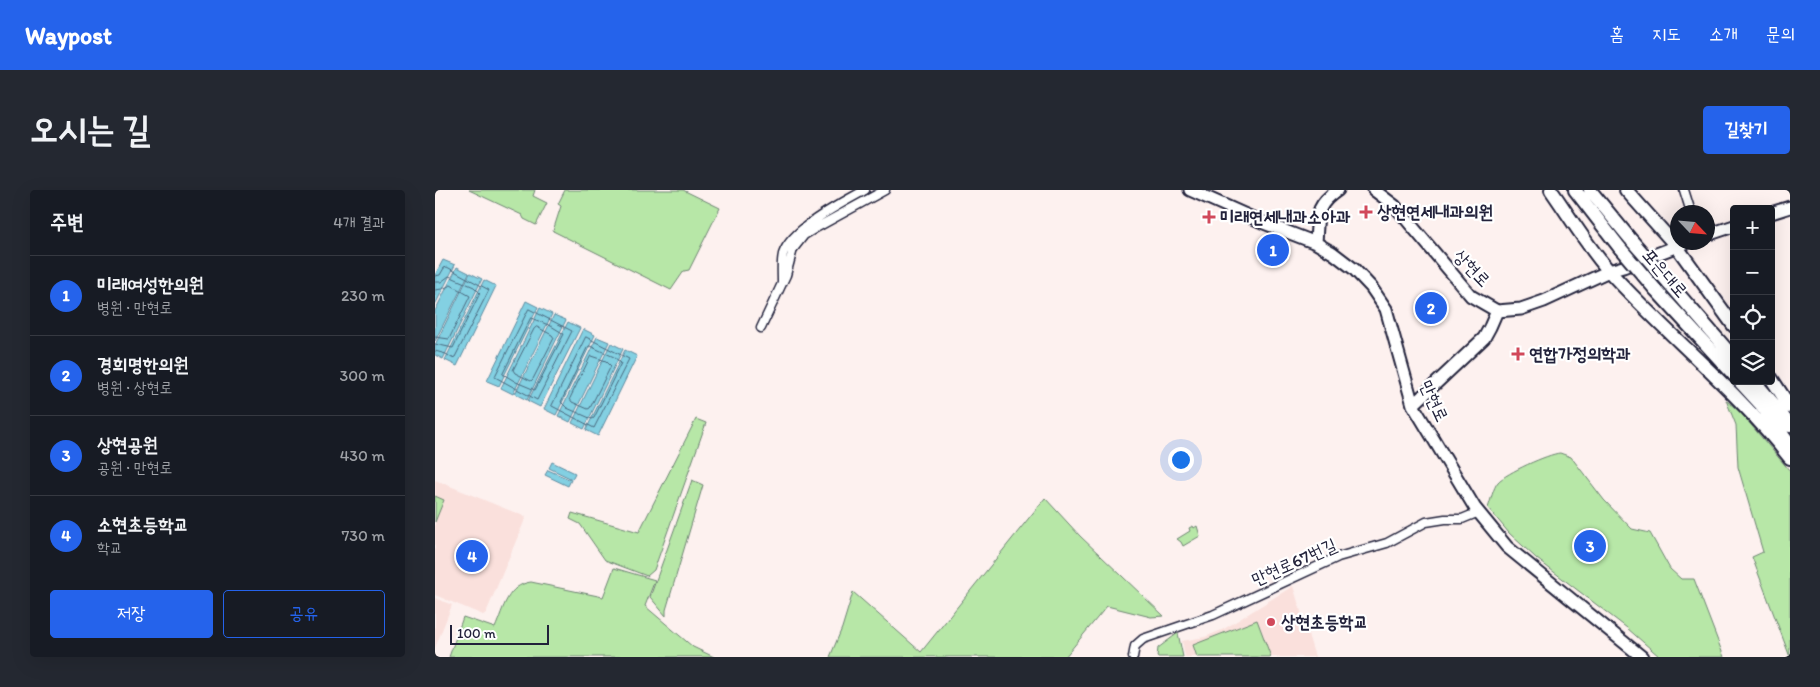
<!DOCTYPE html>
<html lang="ko">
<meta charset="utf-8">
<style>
:root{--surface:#171b24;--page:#242831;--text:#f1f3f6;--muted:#9ea1a6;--line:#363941;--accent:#2563eb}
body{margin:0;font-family:Itim,"Poor Story",sans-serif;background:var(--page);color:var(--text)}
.controls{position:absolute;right:15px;top:15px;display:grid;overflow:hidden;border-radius:5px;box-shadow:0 5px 20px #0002}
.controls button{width:45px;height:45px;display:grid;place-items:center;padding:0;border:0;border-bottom:1px solid var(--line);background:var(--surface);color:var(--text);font:25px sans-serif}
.compass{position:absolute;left:1235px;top:15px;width:45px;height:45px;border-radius:50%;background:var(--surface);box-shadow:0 5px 20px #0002;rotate:116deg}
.scale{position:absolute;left:15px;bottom:12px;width:99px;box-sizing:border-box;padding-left:5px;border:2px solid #22223b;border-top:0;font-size:14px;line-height:18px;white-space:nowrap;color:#22223b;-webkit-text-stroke:4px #fff;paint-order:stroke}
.you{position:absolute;left:745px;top:269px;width:18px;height:18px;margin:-12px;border:4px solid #fff;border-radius:50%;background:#1a73e8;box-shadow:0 0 0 8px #1a73e833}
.badge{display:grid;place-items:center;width:32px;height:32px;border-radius:50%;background:var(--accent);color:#fff;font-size:16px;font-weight:700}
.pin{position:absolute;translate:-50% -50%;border:2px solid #fff;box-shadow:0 1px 5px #0006}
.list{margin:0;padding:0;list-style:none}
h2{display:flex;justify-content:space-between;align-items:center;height:65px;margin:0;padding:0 20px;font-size:21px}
h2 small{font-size:16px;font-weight:400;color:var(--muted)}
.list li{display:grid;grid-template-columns:32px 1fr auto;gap:15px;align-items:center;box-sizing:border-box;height:80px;padding:0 20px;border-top:1px solid var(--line)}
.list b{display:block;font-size:19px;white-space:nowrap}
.list p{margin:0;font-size:16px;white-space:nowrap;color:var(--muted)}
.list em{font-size:16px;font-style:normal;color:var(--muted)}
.actions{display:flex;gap:10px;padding:15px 20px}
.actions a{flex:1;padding:11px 0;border:1px solid var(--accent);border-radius:5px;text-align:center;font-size:18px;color:var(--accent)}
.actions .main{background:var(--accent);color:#fff}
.icon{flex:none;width:28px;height:28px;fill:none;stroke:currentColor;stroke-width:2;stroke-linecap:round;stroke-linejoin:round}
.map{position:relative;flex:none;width:1355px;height:467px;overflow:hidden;border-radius:5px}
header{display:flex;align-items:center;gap:30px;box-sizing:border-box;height:70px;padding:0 25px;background:var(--accent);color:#fff}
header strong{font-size:24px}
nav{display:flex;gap:28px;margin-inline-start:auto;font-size:18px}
.intro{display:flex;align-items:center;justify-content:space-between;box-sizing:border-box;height:120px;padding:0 30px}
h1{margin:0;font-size:35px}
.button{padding:12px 22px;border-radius:5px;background:var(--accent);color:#fff;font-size:18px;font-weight:700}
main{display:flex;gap:30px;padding:0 30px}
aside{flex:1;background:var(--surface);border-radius:5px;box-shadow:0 5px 20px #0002}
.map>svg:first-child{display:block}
.built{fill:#fae0dc}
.green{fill:#b7e7a7;stroke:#6c8471}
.water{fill:#83d0e2;stroke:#5c8a9f}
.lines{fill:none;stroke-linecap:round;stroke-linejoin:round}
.shore{stroke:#49687e;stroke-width:1}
.street-casing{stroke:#22223b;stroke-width:11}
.secondary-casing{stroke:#22223b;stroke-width:15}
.primary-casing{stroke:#22223b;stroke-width:16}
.street{stroke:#fff;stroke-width:8}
.secondary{stroke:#fff;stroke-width:11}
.primary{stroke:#fff;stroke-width:12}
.primary-bridge-casing{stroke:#22223b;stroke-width:16;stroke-linecap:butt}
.primary-bridge{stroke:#fff;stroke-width:12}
.poi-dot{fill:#d1495b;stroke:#fff;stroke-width:2}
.labels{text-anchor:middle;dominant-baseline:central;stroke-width:4.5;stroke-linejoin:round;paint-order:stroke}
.poi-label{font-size:18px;font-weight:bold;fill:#22223b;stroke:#fff;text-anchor:start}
.street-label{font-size:18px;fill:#22223b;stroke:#fff}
</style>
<header>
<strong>Waypost</strong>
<nav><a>홈</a><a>지도</a><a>소개</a><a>문의</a></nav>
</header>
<div class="intro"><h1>오시는 길</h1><a class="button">길찾기</a></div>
<main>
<aside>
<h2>주변<small>4개 결과</small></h2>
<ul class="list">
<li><span class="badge">1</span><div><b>미래여성한의원</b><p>병원 · 만현로</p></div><em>230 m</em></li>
<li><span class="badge">2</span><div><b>경희명한의원</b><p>병원 · 상현로</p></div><em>300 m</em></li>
<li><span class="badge">3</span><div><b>상현공원</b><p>공원 · 만현로</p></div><em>430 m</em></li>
<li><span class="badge">4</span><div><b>소현초등학교</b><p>학교</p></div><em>730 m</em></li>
</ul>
<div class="actions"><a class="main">저장</a><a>공유</a></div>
</aside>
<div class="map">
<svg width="1355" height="467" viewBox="0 0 1355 467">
<rect width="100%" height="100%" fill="#fdf1ef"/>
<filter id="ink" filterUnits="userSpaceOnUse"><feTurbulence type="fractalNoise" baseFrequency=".02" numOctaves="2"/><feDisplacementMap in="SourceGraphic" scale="10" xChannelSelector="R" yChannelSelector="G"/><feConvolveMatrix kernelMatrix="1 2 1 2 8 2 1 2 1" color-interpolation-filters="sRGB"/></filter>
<g filter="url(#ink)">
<path class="built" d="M0,290l91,37 -40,96 -3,2 -48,-20z
M858,396l22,71h-130l-3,-16 23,-4 19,-8z
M0,408l17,7 -17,43z"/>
<path class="green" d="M34,0h66l-2,6 14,7 -11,22 -12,-6 -2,-4z
M130,0h118l37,18 -31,62 -5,1 -13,19 -118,-59 8,-25 -3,-2z
M1291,210l15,13 49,58v186l-38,-100 11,-5 -25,-85 -2,-42z
M261,229l10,4 -52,147 -7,6 -42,-16 -25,-36 -10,-5 2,-6 67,19z
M1125,263l11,4 33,43 28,29 18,4 20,36 11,10h13l30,78h-64l-33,-29 -90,-69 -28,-26 -21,-25c3,-8 5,-20 10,-26 8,-9 50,-28 62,-29z
M257,290l11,5 -37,125v6l-16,-19z
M0,306l9,4 -9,22z
M610,308l35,38 84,80 -13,1 -44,-11 -42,51h-235l12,-29 11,-36 68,60z
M758,336l1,2 3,-2 3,10 -17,10 -2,-4 -4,-3 13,-8 -1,-3z
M179,378l41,12 -10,26 48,41 21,10h-265l14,-40 32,11c9,-20 12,-43 36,-46l72,15z
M822,430l14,37h-74l-4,-12z
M743,443l5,24h-26l1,-9z"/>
<path class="water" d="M8,70l12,5 -20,40v-30z
M22,77l12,6 -34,68v-30z
M35,83l12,6 -39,80 -8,-4v-10z
M49,90l12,6 -39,80 -12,-6z
M91,111l12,6 -39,79 -12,-5z
M105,118l12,6 -39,80 -12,-6z
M119,125l12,5 -39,80 -12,-6z
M133,132l12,6 -40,79 -12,-6z
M148,139l12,6 -39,80 -12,-6z
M162,147l12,5 -39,80 -12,-6z
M176,153l12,6 -39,80 -12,-6z
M190,160l12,6 -39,80 -12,-6z
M117,272l23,11 -3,6 -23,-11z
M113,280l23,10 -3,6 -23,-11z"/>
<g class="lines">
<path class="shore" d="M0,86l5,-1 4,-7 3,-1 42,23 -34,67 -3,1 -6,-4 -11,-3
M0,92h6l8,-6 25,11 6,6 -27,55 -18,-4
M0,100l7,-1 9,-4 19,11 -21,43 -14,-2
M94,119l43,22 -35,69 -42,-23z
M96,128l20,8 13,8 -29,56 -19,-8 -13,-8z
M102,137l15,8 2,3 -21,41 -2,2 -16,-8 -2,-3 21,-41z
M151,147l43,22 -35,69 -42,-22z
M155,156l24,11 7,6 -27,55 -2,1 -25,-11 -6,-6 26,-54z
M156,166l15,5 5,5 -21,42 -2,1 -16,-7 -2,-3z"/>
<g class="street-casing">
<path id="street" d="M1249,0l6,19
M347,92c0,-9 -1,-20 1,-28 9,-26 59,-51 82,-64
M326,138l25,-53 7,-26 11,-14 10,-6 71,-39
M698,467l2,-11 8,-7 70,-24 125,-58 49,-14 39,-21 19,-3h17l17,-7"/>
</g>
<g class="secondary-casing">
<path id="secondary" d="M755,0l74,33 52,20 17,10 21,16 17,18 15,22 27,96 62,103 32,39 135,110
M939,0l21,16 76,90 26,15 24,-2 23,-8 65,-30 14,-4 65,-25
M1336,23l19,-6
M1272,45l27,-9
M881,53c2,-26 -2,-37 22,-53
M978,215l71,-67 6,-11 7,-16"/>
</g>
<g class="primary-casing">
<path id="primary" d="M1116,0c19,27 36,56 58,81 58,64 127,118 181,187
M1140,0l45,58
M1155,0l42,51
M1191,0l51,57 57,79
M1233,92l66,76
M1220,99l79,86
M1336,188l19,29
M1304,191l23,25 28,39
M1319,191l23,27 13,18"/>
</g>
<use href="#street" class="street"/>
<use href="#secondary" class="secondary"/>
<use href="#primary" class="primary"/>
<g class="primary-bridge-casing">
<path id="primary-bridge" d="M1197,51l36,41
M1185,58l35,41"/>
</g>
<use href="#primary-bridge" class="primary-bridge"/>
</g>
</g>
<g class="poi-dot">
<path d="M928.5 14.5h5v5h5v5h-5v5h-5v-5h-5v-5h5z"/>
<path d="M771.5 19.5h5v5h5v5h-5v5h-5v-5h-5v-5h5z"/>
<path d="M1080.5 156.5h5v5h5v5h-5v5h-5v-5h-5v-5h5z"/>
<circle cx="836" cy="432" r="5"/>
</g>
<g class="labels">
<g class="poi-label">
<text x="942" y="22">상현연세내과의원</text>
<text x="785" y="27">미래연세내과소아과</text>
<text x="1094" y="164">연합가정의학과</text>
<text x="846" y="432">상현초등학교</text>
</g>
<g class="street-label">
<text transform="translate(1037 78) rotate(46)">상현로</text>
<text transform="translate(1230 83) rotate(49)">포은대로</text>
<text transform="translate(999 211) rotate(65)">만현로</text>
<text transform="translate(859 372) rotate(-24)">만현로67번길</text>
</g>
</g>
</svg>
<div class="controls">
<button>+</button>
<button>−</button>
<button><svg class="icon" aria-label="locate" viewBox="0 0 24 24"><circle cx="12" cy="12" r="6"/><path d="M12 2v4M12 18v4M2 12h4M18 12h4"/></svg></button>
<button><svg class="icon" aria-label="layers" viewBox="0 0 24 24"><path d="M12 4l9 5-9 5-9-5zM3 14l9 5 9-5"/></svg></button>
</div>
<svg class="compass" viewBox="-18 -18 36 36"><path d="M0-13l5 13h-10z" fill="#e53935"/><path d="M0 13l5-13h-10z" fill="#9ea1a6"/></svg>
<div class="scale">100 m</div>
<div class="you"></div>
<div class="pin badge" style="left:838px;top:60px">1</div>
<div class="pin badge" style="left:996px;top:118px">2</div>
<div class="pin badge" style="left:1155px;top:356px">3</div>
<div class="pin badge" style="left:37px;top:366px">4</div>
</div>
</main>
